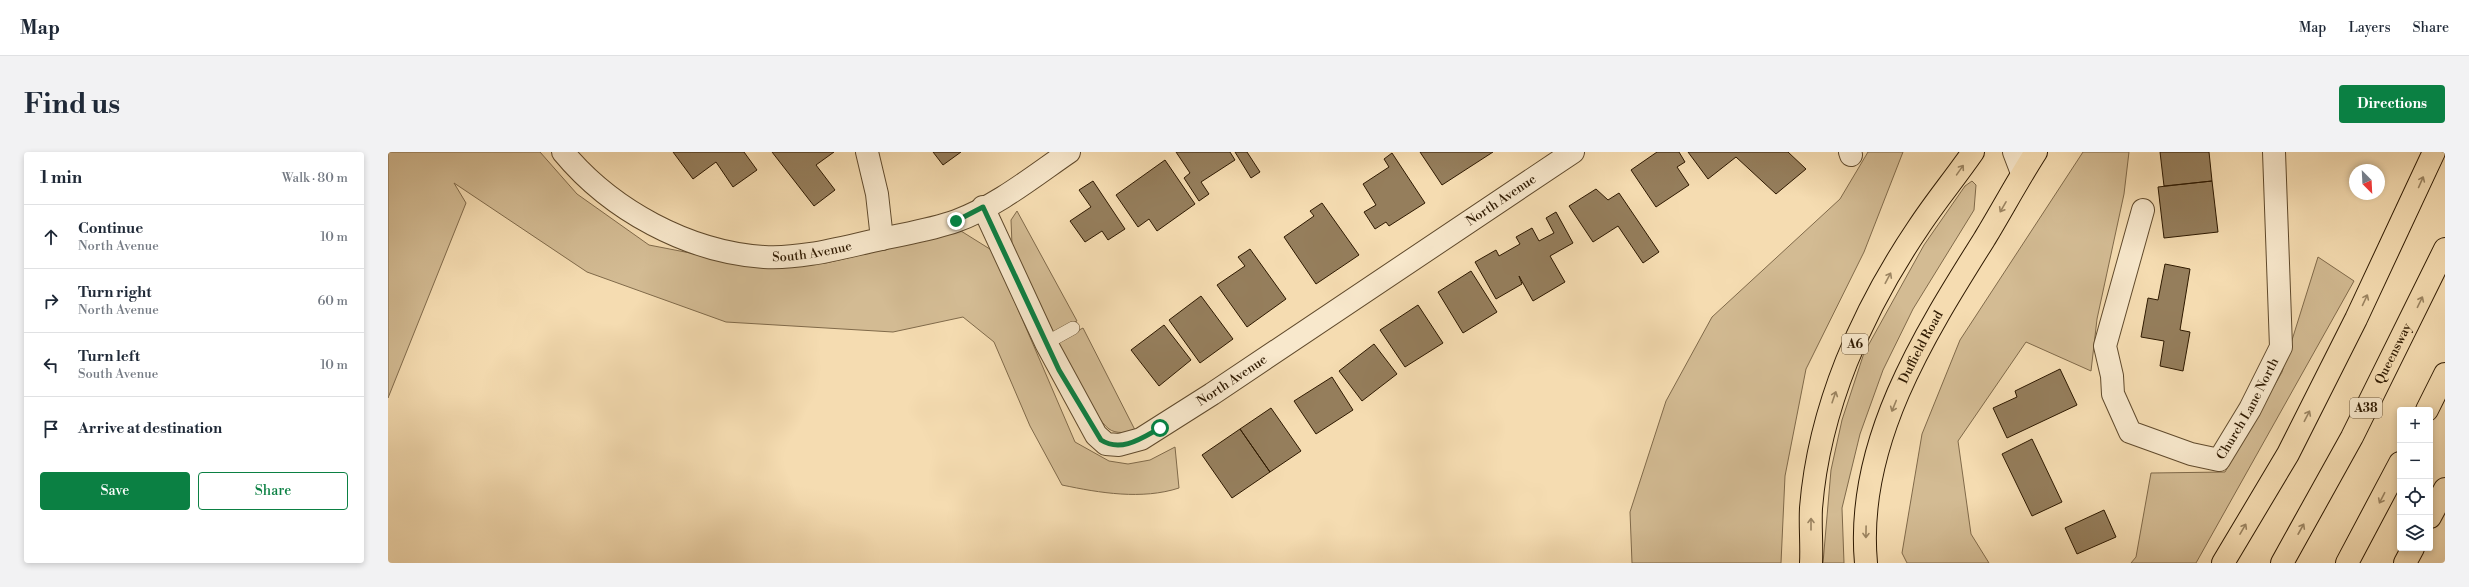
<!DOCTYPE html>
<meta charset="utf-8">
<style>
:root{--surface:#fff;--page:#f2f2f3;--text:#1f2937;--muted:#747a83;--line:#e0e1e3;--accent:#0b8043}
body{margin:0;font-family:"Libre Bodoni",serif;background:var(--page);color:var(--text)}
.controls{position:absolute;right:12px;bottom:12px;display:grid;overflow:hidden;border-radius:4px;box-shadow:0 2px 6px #0003}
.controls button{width:36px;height:36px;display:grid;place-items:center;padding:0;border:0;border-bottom:1px solid var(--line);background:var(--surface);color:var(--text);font:20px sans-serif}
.compass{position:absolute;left:1961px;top:12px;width:36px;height:36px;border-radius:50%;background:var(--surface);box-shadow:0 2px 6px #0003;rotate:156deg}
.stop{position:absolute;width:12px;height:12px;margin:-9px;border:3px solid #0b8043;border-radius:50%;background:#fff}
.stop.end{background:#0b8043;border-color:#fff;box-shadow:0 1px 4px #0008}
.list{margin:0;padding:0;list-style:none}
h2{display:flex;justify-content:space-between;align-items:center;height:52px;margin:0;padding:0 16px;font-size:17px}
h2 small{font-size:13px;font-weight:400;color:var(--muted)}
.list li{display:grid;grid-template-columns:26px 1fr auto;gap:12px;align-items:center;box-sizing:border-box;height:64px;padding:0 16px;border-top:1px solid var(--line)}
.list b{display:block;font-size:15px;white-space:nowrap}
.list p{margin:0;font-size:13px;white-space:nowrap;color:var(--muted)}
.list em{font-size:13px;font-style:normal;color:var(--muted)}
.actions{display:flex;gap:8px;padding:12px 16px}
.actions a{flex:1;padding:9px 0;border:1px solid var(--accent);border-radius:4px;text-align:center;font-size:14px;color:var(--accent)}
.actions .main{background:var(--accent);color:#fff}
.icon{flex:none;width:22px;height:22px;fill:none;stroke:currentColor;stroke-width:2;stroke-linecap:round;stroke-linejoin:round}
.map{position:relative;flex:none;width:2057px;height:411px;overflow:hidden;border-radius:4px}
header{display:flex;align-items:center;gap:24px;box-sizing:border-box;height:56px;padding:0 20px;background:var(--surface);border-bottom:1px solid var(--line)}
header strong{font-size:19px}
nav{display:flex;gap:22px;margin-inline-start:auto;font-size:14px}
.intro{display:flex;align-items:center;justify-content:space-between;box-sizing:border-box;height:96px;padding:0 24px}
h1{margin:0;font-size:28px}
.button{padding:10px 18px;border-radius:4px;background:var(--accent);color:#fff;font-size:14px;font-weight:700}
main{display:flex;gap:24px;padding:0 24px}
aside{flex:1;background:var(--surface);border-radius:4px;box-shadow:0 2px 6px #0003}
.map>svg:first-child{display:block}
.green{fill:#d3bb93;stroke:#806a4a}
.building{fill:#957e5c;stroke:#2e1900}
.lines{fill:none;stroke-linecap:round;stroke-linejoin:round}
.service-casing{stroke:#604a2c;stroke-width:14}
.minor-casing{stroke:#604a2c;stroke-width:24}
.tertiary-casing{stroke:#604a2c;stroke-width:24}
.primary-casing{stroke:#2e1900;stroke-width:24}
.trunk-casing{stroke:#2e1900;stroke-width:24}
.service{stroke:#f8e8cc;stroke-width:13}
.minor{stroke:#f8e8cc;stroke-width:22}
.tertiary{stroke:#f8e8cc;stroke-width:22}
.primary{stroke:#f5dcb1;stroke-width:22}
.trunk{stroke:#f5dcb1;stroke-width:22}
.oneway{stroke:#9b8461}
.route{stroke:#0b8043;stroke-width:5}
.labels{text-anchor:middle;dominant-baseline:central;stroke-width:3;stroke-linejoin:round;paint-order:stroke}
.shield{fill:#f8e8cc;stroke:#6b573d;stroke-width:1}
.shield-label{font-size:12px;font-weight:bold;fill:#2e1900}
.street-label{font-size:13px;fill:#2e1900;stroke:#f8e8cc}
</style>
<header>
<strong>Map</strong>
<nav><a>Map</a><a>Layers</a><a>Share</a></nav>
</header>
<div class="intro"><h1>Find us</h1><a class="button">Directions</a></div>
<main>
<aside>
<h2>1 min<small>Walk · 80 m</small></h2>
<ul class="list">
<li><svg class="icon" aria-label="ahead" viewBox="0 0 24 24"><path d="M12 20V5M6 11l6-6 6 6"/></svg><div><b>Continue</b><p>North Avenue</p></div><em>10 m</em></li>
<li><svg class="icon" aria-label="right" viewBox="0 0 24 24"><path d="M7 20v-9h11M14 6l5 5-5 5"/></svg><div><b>Turn right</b><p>North Avenue</p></div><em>60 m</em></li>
<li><svg class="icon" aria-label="left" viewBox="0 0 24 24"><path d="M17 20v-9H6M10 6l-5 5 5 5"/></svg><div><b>Turn left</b><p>South Avenue</p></div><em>10 m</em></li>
<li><svg class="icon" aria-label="arrive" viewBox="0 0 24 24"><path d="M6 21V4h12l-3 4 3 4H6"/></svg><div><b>Arrive at destination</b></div></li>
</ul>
<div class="actions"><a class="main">Save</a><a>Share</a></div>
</aside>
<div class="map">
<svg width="2057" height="411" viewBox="0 0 2057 411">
<rect width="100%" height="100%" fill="#f5dcb1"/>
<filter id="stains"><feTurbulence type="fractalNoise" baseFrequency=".005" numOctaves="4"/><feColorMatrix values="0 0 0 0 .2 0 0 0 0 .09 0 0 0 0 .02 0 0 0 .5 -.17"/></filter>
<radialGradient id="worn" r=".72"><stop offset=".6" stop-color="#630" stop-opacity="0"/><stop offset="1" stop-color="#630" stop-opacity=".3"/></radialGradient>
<path class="green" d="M0,0h152l37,42 72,51 103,20 74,-2 135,-32 32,20 82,191 34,19 19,3 22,-4 25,-13 4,41c-37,12 -79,5 -117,-3l-32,-59 -36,-84 -31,-25 -70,15 -167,-10 -139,-50 -133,-89 12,20 -78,195z
M1480,0h35l-39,100 -58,117 -21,107 -4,87h-149l-2,-51 36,-111 46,-84 128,-118z
M1695,0h46l-5,42 -27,125 -6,52 -65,-29 -68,99 13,93 18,29h-82l-5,-10 20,-119 38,-94z
M1584,29l4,4 -2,25 -61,99 -30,61 -23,64 -18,74 2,55h-21l8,-93 11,-50 22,-67 60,-108 41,-59z
M629,59l60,110 -23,13 -42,-89 -1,-25z
M1930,105l36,24 -158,282h-65l5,-6 15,-84 74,-1 57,-100z
M695,176l52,102c-8,3 -19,4 -26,-1 -17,-13 -41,-67 -53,-87z"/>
<path class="building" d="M285,0h71l13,18 -24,17 -17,-25 -23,17z
M384,0h62l-18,13 19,25 -21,16z
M545,0h28l-18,13z
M788,0h54l5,8 -34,22 8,12 -10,7 -15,-23 6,-5z
M847,0h12l13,20 -9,6z
M1032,0h73l-51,33z
M1269,0h22l6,10 -8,5 12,18 -33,22 -25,-37z
M1300,0h100l18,17 -30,25 -40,-37 -28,22z
M1772,0h49l3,29 -48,5z
M1004,1l33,50 -36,23 -3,-4 -11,7 -11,-17 12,-7 -13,-21 26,-17 -5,-8z
M777,8l30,44 -38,27 -8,-12 -11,8 -22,-32z
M705,29l32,48 -17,11 -6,-9 -17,11 -15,-21 21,-14 -12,-17z
M1824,29l6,51 -54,6 -6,-51z
M1208,37l12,11 11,-7 40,59 -16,11 -25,-37 -25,16 -24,-36z
M934,51l37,52 -43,29 -32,-47 30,-21 -4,-5z
M1168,60l17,31 -23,13 15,26 -32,19 -14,-25 3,8 -26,15 -21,-37 21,-12 3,6 21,-12 -4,-7 16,-9 7,13 15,-8 -8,-15z
M862,97l36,50 -39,28 -30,-42 28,-19 -7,-9z
M1777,112l25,5 -10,61 10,2 -7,39 -23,-5 4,-25 -23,-4 7,-39 10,2z
M1083,119l26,41 -34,21 -25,-41z
M813,144l32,43 -33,24 -31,-43z
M1030,153l25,38 -38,24 -25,-37z
M776,173l27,35 -32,26 -28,-36z
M986,192l23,30 -35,27 -23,-30z
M1672,217l17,36 -70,33 -14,-30 24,-11 -2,-6z
M944,225l21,33 -37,24 -22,-33z
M883,256l30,43 -31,21 -30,-43z
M852,277l30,43 -38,26 -30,-43z
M1644,287l30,63 -30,14 -30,-62z
M1716,358l12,27 -39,17 -12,-26z"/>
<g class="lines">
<g class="service-casing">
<path id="service" d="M658,191l27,-15"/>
</g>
<g class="minor-casing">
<g id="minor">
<path id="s1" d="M175,0c48,58 125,100 201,105 38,2 76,-9 113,-17 26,-6 54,-10 79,-19 41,-15 78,-45 113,-69"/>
<path d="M479,0l10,42 5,45"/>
<path d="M1462,0l1,3"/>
<path id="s2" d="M595,55l63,136 50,92 10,9 13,1 22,-6 71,-45 361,-242"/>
<path id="s3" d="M1755,58l-38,136 7,30 1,18 17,38 61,22 28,6 31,-51 31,-62 -7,-195"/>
</g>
</g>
<g class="tertiary-casing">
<path id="tertiary" d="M1626,0l8,21"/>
</g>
<g class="primary-casing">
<g id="primary">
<path d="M1423,411c1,-18 -1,-37 0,-55 8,-100 51,-197 107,-280 17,-26 37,-50 55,-76"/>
<path id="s4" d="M1478,411c-11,-119 58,-228 119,-325 17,-28 33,-58 51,-86"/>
</g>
</g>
<g class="trunk-casing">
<g id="trunk">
<path d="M2039,258l18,-36"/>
<path d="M2042,365l15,-28"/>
<path d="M1835,411l65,-109 68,-135 78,-167"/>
<path id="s5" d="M1894,411l70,-126 93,-188"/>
<path d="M1959,411l53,-100"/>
<path d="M2017,411l8,-15"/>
</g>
</g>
<use href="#service" class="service"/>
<use href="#minor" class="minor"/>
<use href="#tertiary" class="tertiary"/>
<use href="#primary" class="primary"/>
<use href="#trunk" class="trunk"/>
</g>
<defs><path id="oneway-shaft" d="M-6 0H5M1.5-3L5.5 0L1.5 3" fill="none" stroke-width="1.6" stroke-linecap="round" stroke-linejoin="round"/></defs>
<g class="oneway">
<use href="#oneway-shaft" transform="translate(1572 18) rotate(-55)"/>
<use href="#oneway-shaft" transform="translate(2033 30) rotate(-66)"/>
<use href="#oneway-shaft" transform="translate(1615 55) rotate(120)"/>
<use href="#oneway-shaft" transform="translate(1500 126) rotate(-62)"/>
<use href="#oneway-shaft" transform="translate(1977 148) rotate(-65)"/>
<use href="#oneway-shaft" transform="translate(2032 150) rotate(-64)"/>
<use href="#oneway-shaft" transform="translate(1446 245) rotate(-71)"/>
<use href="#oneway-shaft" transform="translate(1506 254) rotate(112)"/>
<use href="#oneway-shaft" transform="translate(1919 264) rotate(-63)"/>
<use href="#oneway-shaft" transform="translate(1994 346) rotate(117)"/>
<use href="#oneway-shaft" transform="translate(1423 372) rotate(-90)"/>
<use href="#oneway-shaft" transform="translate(1855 377) rotate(-60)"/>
<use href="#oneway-shaft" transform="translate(1913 377) rotate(-61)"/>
<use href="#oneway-shaft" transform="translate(1478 380) rotate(91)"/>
</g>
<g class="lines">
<path class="route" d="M568,69l27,-14 76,163 42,70c20,13 41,-2 59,-12"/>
</g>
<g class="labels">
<g class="shield">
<rect x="1454" y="182" width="26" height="20" rx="3"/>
<rect x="1962" y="246" width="32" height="20" rx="3"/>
</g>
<g class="shield-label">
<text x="1467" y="192">A6</text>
<text x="1978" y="256">A38</text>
</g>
<g class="street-label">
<text stroke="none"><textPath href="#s2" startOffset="736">North Avenue</textPath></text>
<text stroke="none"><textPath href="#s1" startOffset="281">South Avenue</textPath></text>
<text stroke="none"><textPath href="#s4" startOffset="226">Duffield Road</textPath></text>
<text stroke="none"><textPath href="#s5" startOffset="237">Queensway</textPath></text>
<text stroke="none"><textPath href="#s2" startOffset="412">North Avenue</textPath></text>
<text stroke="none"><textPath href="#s3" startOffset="384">Church Lane North</textPath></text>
</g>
</g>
<rect width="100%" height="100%" filter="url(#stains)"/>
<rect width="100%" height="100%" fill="url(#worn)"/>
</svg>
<div class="controls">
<button>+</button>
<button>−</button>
<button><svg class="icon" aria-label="locate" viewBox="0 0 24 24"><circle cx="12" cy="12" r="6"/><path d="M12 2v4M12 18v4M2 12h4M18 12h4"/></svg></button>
<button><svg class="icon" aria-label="layers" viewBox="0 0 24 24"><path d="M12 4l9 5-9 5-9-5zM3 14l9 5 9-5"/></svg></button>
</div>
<svg class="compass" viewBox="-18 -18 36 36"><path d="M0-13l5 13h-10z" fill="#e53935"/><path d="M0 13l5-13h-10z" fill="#747a83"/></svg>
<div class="stop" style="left:772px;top:276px"></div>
<div class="stop end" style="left:568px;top:69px"></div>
</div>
</main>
